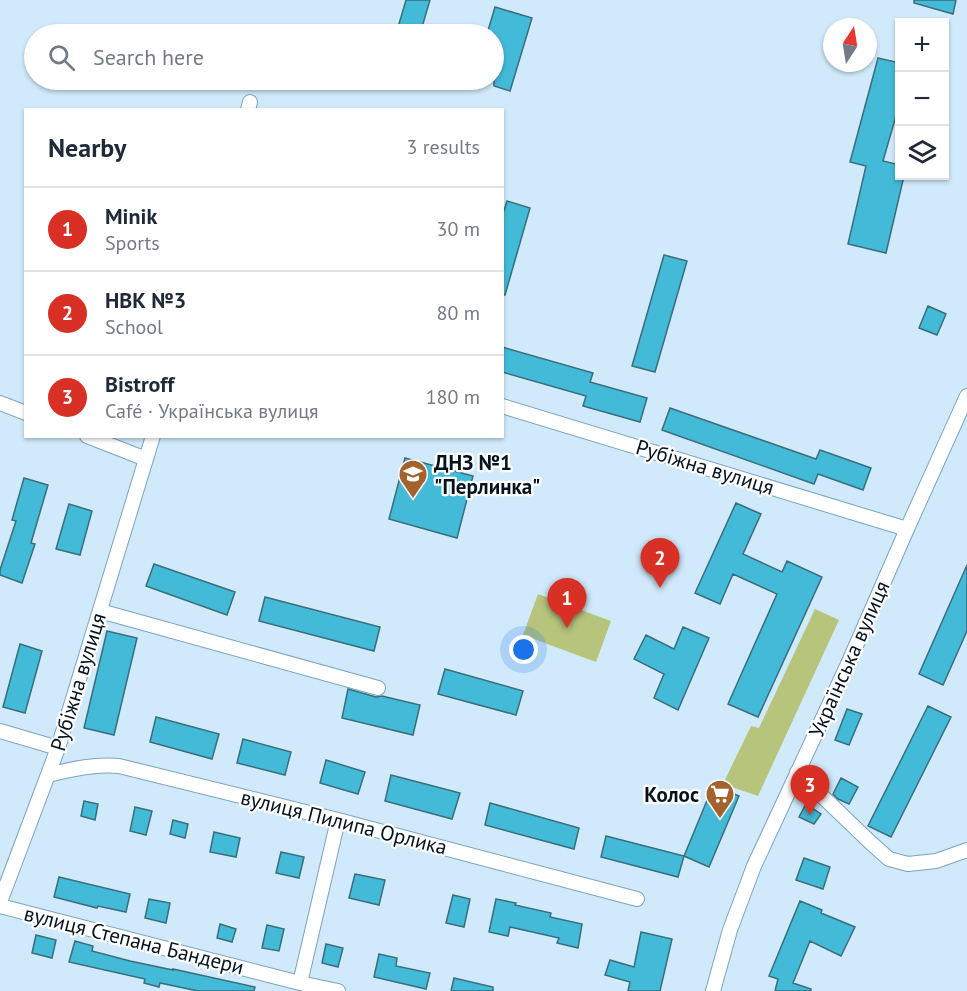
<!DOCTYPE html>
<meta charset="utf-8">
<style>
:root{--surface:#fff;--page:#f6f6f7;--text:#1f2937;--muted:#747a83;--line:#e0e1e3;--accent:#d93025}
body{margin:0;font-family:"PT Sans",sans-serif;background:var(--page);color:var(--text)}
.controls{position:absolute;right:18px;top:18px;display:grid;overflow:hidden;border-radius:0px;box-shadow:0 2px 4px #0004}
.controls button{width:54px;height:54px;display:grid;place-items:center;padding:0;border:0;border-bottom:2px solid var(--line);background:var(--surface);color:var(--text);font:30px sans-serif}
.compass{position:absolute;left:823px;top:18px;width:54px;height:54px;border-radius:50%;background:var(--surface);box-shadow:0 2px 4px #0004;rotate:12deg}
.you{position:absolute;left:524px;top:650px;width:21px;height:21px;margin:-15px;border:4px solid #fff;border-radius:50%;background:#1a73e8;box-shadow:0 0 0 9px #1a73e833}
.badge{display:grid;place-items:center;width:39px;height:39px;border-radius:50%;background:var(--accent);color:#fff;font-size:20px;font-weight:700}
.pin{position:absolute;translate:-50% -50px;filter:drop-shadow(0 2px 3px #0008)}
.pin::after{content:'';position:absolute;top:32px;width:21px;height:18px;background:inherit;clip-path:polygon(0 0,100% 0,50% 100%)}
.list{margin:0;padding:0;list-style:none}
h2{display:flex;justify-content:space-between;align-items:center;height:78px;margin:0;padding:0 24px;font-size:26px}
h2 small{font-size:20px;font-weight:400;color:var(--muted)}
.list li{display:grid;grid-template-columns:39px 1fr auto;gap:18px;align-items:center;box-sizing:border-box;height:84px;padding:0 24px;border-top:2px solid var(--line)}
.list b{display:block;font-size:22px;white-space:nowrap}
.list p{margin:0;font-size:20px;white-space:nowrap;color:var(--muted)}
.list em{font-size:20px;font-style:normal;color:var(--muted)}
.icon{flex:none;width:33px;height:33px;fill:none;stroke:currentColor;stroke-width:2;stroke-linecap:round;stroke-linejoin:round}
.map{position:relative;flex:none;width:967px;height:991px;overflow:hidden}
.search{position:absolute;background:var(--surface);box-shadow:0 2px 4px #0004;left:24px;top:24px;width:480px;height:66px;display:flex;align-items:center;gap:15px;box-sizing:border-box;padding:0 21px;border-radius:33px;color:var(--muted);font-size:22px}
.panel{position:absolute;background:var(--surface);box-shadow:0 2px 4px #0004;left:24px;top:108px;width:480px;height:330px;border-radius:0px}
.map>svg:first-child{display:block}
.green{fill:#b6c47c}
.building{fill:#43bad7;stroke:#3a6e7c;stroke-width:1.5}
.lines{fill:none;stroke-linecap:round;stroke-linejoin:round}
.minor-casing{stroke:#7ba4bf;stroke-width:16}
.minor{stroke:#fff;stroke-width:14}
.labels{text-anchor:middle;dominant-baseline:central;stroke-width:4.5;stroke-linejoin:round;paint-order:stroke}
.poi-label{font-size:21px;font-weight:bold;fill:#04131d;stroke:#fff;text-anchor:start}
.street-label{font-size:21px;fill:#04131d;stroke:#fff}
</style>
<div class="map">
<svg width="967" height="991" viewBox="0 0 967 991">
<rect width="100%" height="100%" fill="#d0eafb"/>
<path class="green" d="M538,594l73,27 -15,41 -73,-27z
M815,609l24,11 -81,176 -35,-12 28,-58 8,2z"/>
<path class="building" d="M406,0h24l-10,34h-24z
M914,0h42l-3,14 -39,-11z
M495,7l37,11 -22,73 -16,-5v-52h-7z
M878,58l22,5v39l-17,59 17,4v11h4l-18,77 -38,-9 18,-78 -16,-4z
M507,201l23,7 -25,87h-3v-78z
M664,255l23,6 -32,111 -23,-6z
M928,306l18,8 -9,21 -18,-7z
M502,347l91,26 -3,9 57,16 -7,24 -57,-16 3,-10 -84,-24z
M670,408l146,51 4,-9 51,18 -8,22 -45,-16 -4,10 -152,-54z
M405,458l68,18 -16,62 -68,-19z
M24,478l24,7 -17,58 4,1 -13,39 -22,-8v-5l16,-49 -4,-1z
M736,503l25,11 -18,40 39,18 5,-11 35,16 -64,140 -30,-13 49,-110 -44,-20 -13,30 -25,-11z
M69,504l23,7 -12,44 -24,-6z
M154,564l81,28 -8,23 -81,-29z
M967,565v66l-24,54 -24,-11z
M265,597l115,30 -6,24 -115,-30z
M683,627l26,11 -31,72 -24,-12 10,-24 -30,-15 12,-24 28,14z
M107,631l30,7 -23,97 -30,-7z
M20,644l22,7 -17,62 -22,-6z
M445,669l78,22 -7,24 -78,-21z
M348,689l28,8 6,-1 38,9 -7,30 -71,-17z
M928,706l23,11 -60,120 -23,-11z
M847,709l15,5 -13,31 -14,-5z
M156,717l63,17 -7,25 -62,-17z
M243,739l48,13 -6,23 -48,-12z
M326,760l39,12 -7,22 -38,-11z
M391,775l69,18 -8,26 -67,-18z
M841,778l17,9 -9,17 -11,-5 -5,-5z
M713,786l26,10 -30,71 -25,-11z
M84,801l14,3 -3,16 -14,-4z
M490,803l89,25 -5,21 -89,-24z
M806,804l15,10 -7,10 -15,-7z
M135,807l17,4 -6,24 -16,-4z
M173,820l15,4 -3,14 -15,-4z
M214,832l26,6 -4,19 -26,-5z
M606,836l78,20 -6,21 -77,-20z
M281,852l23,5 -5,21 -23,-5z
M804,858l26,9 -7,22 -27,-9z
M355,874l30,6 -6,25 -30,-7z
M59,877l71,17 -4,18 -28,-6 -1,2 -43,-11z
M453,895l17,4 -6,28 -18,-4z
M149,899l21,4 -4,20 -21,-5z
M496,899l20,4 -1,2 36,8 -1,4 32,7 -4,24 -21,-5 2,-5 -49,-11 -2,9 -19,-4z
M800,901l22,9 -1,3 34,14 -14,29 -31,-15 -17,42 18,6v2h-36l3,-12 -9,-3z
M220,924l16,5 -4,13 -15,-4z
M267,925l17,4 -5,22 -17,-3z
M641,932l31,7 -12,52h-32l2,-9 -25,-7 5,-15 24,7z
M36,935l20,5 -4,18 -20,-5z
M75,941l18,5 -1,5 38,10 43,9v-1l82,18 -1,4h-56l-38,-8 -1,4 -15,-4 1,-4 -76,-17z
M326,944l17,4 -5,19 -16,-4z
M379,954l18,4 -1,8 34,7 -4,16 -52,-12z
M454,978l39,9v4h-42z"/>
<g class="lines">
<g class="minor-casing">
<path id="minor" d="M248,110l2,-8
M0,403l26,10
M502,406l405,123
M87,436l59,23
M100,611l278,77
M0,731l58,17
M797,772l74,71 18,16 19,5 28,-3 31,-11
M48,775c24,-6 46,-11 71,-9l219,54 299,79
M0,902l58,-154 95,-312
M0,906l300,77 38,8
M300,983l38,-163
M713,991l17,-61 24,-64 94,-202 59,-135 60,-133"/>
</g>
<use href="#minor" class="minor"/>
</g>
<defs>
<g id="school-pin" transform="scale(1.5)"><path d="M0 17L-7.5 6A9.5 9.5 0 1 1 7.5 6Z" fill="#a4632e" stroke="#fff"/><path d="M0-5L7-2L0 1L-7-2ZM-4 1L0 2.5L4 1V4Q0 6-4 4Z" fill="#fff"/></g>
<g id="supermarket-pin" transform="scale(1.5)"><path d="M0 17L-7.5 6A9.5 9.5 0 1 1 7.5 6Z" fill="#a4632e" stroke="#fff"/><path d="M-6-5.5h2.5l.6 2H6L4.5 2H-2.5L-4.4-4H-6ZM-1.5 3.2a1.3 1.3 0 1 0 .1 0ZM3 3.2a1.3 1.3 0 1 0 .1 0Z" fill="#fff"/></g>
</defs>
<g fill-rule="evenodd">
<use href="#school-pin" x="413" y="474"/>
<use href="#supermarket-pin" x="720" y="794"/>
</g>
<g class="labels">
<g class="poi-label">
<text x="434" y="462">ДНЗ №1<tspan x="434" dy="24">"Перлинка"</tspan></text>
<text x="699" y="794" text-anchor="end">Колос</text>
</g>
<g class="street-label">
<text transform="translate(705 467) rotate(17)">Рубіжна вулиця</text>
<text transform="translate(849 659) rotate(-66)">Українська вулиця</text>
<text transform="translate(78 682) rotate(-73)">Рубіжна вулиця</text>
<text transform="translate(344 822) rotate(14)">вулиця Пилипа Орлика</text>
<text transform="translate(134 940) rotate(14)">вулиця Степана Бандери</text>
</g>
</g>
</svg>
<div class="controls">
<button>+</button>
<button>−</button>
<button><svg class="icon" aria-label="layers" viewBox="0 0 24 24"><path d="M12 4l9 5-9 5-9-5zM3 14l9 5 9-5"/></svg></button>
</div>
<svg class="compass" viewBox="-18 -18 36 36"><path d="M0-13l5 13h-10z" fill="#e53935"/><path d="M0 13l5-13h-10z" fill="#747a83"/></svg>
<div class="you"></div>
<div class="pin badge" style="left:567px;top:628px">1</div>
<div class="pin badge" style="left:660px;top:588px">2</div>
<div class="pin badge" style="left:810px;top:815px">3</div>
<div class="search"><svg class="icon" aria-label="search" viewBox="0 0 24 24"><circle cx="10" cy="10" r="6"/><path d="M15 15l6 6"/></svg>Search here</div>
<section class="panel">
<h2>Nearby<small>3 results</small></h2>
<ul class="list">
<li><span class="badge">1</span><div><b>Minik</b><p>Sports</p></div><em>30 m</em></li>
<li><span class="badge">2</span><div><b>НВК №3</b><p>School</p></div><em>80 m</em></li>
<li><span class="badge">3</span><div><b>Bistroff</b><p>Café · Українська вулиця</p></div><em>180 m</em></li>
</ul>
</section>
</div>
